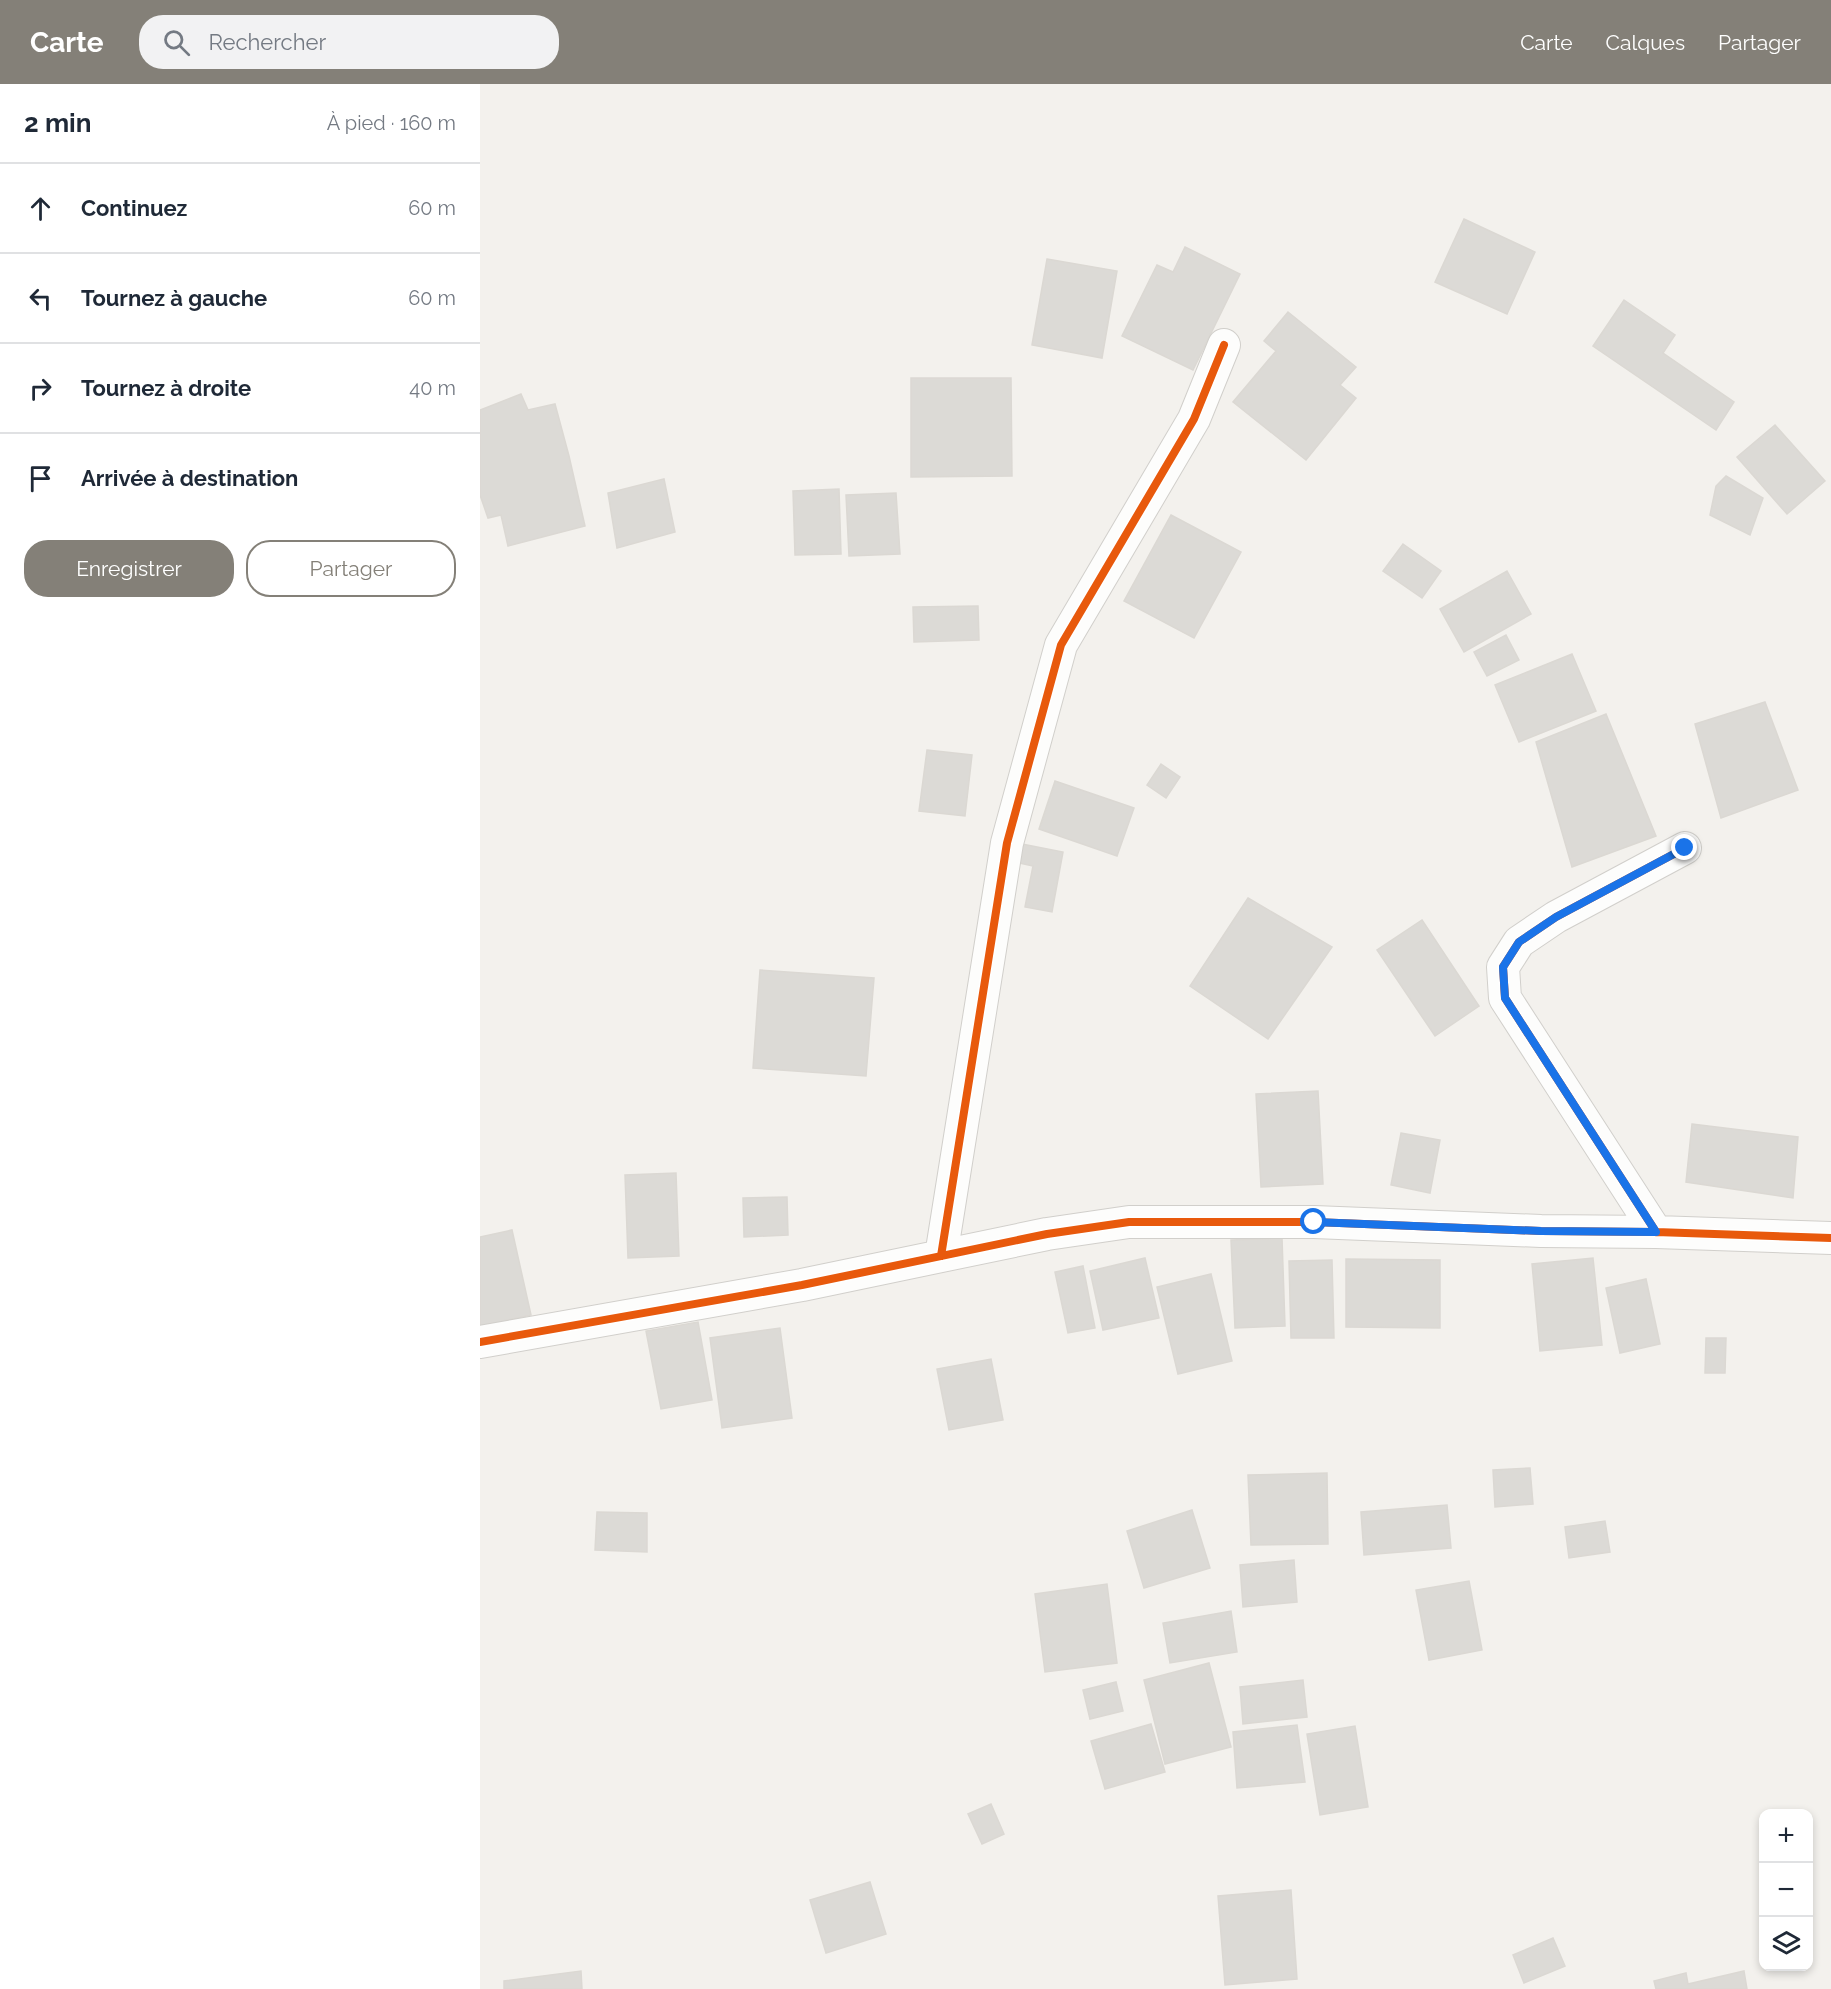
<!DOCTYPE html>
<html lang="fr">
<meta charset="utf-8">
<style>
:root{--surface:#fff;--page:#f2f2f3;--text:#1f2937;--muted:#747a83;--line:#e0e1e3;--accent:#848078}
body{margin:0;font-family:Raleway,sans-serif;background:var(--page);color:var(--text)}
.controls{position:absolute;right:18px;bottom:18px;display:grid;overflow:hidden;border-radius:12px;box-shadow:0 3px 9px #0003}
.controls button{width:54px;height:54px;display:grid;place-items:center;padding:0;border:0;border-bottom:2px solid var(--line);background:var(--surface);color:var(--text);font:30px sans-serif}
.stop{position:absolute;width:18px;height:18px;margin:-14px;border:4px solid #1a73e8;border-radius:50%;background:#fff}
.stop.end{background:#1a73e8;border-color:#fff;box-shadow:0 2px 6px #0008}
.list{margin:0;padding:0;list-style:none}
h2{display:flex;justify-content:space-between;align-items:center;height:78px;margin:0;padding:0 24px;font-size:26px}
h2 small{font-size:20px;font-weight:400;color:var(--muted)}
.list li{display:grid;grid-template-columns:39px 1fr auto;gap:18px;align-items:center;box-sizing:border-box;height:90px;padding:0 24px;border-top:2px solid var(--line)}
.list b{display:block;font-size:22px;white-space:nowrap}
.list em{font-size:20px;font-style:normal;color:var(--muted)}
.actions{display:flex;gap:12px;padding:18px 24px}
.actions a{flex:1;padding:14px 0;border:2px solid var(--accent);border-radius:24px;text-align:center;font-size:21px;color:var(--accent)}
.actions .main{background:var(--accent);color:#fff}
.icon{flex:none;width:33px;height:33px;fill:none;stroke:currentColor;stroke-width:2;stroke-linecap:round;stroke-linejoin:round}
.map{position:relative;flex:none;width:1351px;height:1905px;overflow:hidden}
header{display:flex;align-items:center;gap:36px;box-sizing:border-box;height:84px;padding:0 30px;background:var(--accent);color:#fff}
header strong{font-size:28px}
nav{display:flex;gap:33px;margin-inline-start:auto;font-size:21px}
.search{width:420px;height:54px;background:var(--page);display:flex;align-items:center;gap:15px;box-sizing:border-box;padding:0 21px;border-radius:24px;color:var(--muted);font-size:22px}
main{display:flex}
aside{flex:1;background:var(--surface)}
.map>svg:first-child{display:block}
.building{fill:#dcdad6;stroke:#dbd8d3;stroke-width:1.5}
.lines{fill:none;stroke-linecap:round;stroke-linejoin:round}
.minor-casing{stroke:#d1cfcb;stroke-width:34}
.minor{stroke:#fdfdfc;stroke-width:32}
.cycleway-casing{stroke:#fff;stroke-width:11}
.cycleway{stroke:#e8590c;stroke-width:8}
.route{stroke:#1a73e8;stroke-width:8}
</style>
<header>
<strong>Carte</strong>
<div class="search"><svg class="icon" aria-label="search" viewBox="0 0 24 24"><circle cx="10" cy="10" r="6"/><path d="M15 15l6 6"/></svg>Rechercher</div>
<nav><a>Carte</a><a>Calques</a><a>Partager</a></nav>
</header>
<main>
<aside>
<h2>2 min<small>À pied · 160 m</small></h2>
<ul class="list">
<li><svg class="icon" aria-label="ahead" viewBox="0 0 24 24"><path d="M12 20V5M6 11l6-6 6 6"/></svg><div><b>Continuez</b></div><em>60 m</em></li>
<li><svg class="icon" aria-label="left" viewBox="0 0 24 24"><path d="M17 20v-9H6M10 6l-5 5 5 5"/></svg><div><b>Tournez à gauche</b></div><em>60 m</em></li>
<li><svg class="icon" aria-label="right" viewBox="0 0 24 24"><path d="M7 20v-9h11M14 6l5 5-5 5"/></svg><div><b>Tournez à droite</b></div><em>40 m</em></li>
<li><svg class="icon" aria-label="arrive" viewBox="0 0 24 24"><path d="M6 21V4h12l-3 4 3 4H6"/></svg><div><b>Arrivée à destination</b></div></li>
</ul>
<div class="actions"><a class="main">Enregistrer</a><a>Partager</a></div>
</aside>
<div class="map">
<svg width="1351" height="1905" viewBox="0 0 1351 1905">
<rect width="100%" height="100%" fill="#f3f1ed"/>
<path class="building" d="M984,135l71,33 -28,62 -72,-32z
M705,163l55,27 -47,96 -71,-34 35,-71 16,7z
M567,175l70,12 -15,87 -70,-13z
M1144,216l51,35 -12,18 71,49 -18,28 -123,-84z
M808,228l68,55 -16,18 16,13 -50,62 -73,-58 43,-51 -12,-10z
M431,294h100l1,98 -101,1z
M41,310l7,16 27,-6 14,52 16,70 -77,20 -7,-31 -13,3 -8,-23v-85z
M1295,341l50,56 -38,33 -50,-57z
M1246,392l37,22 -13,37 -40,-20 6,-29z
M184,395l11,53 -58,16 -9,-55z
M359,405l2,65 -46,1 -2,-64z
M416,409l4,61 -51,2 -3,-61z
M691,431l70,37 -47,86 -70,-37z
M923,460l38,27 -19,27 -39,-27z
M1027,487l24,43 -67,38 -24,-43z
M498,522l1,34 -65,2 -1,-35z
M1026,551l13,25 -32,16 -13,-24z
M1092,570l24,57 -77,31 -24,-57z
M1285,618l33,88 -77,28 -26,-94z
M1126,630l50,122 -84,31 -36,-125z
M447,666l45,5 -7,61 -46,-5z
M681,680l19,13 -14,21 -19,-13z
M575,697l79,27 -17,48 -78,-27z
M542,760l41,8 -11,60 -27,-5 8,-41 -14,-3z
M768,814l84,49 -64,92 -78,-53z
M942,836l57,86 -44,30 -58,-86z
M280,886l114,8 -8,98 -113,-8z
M838,1007l5,93 -62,3 -5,-93z
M1212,1040l106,13 -5,61 -107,-16z
M921,1049l39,7 -10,53 -39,-8z
M196,1089l3,83 -51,2 -3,-83z
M307,1113l1,38 -44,2 -1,-39z
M32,1146l19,85 -51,11v-89z
M802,1154l3,88 -50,2 -4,-88z
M665,1174l14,60 -56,12 -13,-59z
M1113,1174l9,87 -62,6 -8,-87z
M866,1175l94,1v68l-94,-1z
M852,1176l2,78h-43l-2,-77z
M603,1182l12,62 -27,5 -13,-61z
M731,1190l21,87 -54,13 -21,-87z
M1166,1195l14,65 -40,9 -14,-65z
M218,1238l14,78 -51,9 -15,-78z
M300,1244l12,90 -70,10 -12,-90z
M1226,1254h20l-1,35h-20z
M511,1275l12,61 -54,10 -12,-61z
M1050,1384l3,36 -38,3 -2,-37z
M847,1389l1,71 -77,1 -3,-70z
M967,1421l4,43 -87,7 -3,-43z
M712,1426l18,58 -66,20 -17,-57z
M117,1428l50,1v39l-52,-2z
M1125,1437l5,31 -41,6 -4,-31z
M814,1476l3,42 -54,5 -3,-42z
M989,1497l13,69 -53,10 -13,-70z
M627,1500l10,79 -72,9 -10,-78z
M751,1527l6,41 -67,11 -7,-40z
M729,1579l22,84 -66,17 -21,-84z
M823,1596l4,37 -64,7 -3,-37z
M636,1598l7,29 -33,8 -7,-29z
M671,1640l14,48 -60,17 -14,-48z
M817,1641l8,57 -68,6 -4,-56z
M875,1642l13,81 -48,8 -13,-81z
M511,1720l13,30 -22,10 -14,-30z
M390,1798l16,52 -60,19 -16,-53z
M811,1806l6,89 -72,6 -7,-89z
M1073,1854l12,28 -41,17 -11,-28z
M101,1887l1,18h-78v-8z
M1264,1887l3,18h-91l-2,-8 32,-8 2,11z"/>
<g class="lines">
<g class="minor-casing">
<path id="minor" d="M1176,1148l-151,-234 -2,-31 16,-25 37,-25 129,-69
M461,1172l66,-413 54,-198 133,-226 30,-74
M0,1258l322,-57 245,-51 82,-12h185l227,9 115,1 175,6"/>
</g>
<use href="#minor" class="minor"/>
<g class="cycleway-casing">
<path id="cycleway" d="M1176,1148l-151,-234 -2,-31 16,-25 37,-25 129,-69
M461,1172l66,-413 54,-198 133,-226 30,-74
M0,1258l322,-57 245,-51 82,-12h185l227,9 115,1 175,6"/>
</g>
<use href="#cycleway" class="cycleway"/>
</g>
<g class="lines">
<path class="route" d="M834,1138l227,9 115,1 -151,-234 -2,-31 16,-25 37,-25 129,-69"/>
</g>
</svg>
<div class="controls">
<button>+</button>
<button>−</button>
<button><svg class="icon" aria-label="layers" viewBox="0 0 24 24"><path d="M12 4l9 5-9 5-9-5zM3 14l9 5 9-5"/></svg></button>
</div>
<div class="stop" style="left:834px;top:1138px"></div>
<div class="stop end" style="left:1205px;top:764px"></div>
</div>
</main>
